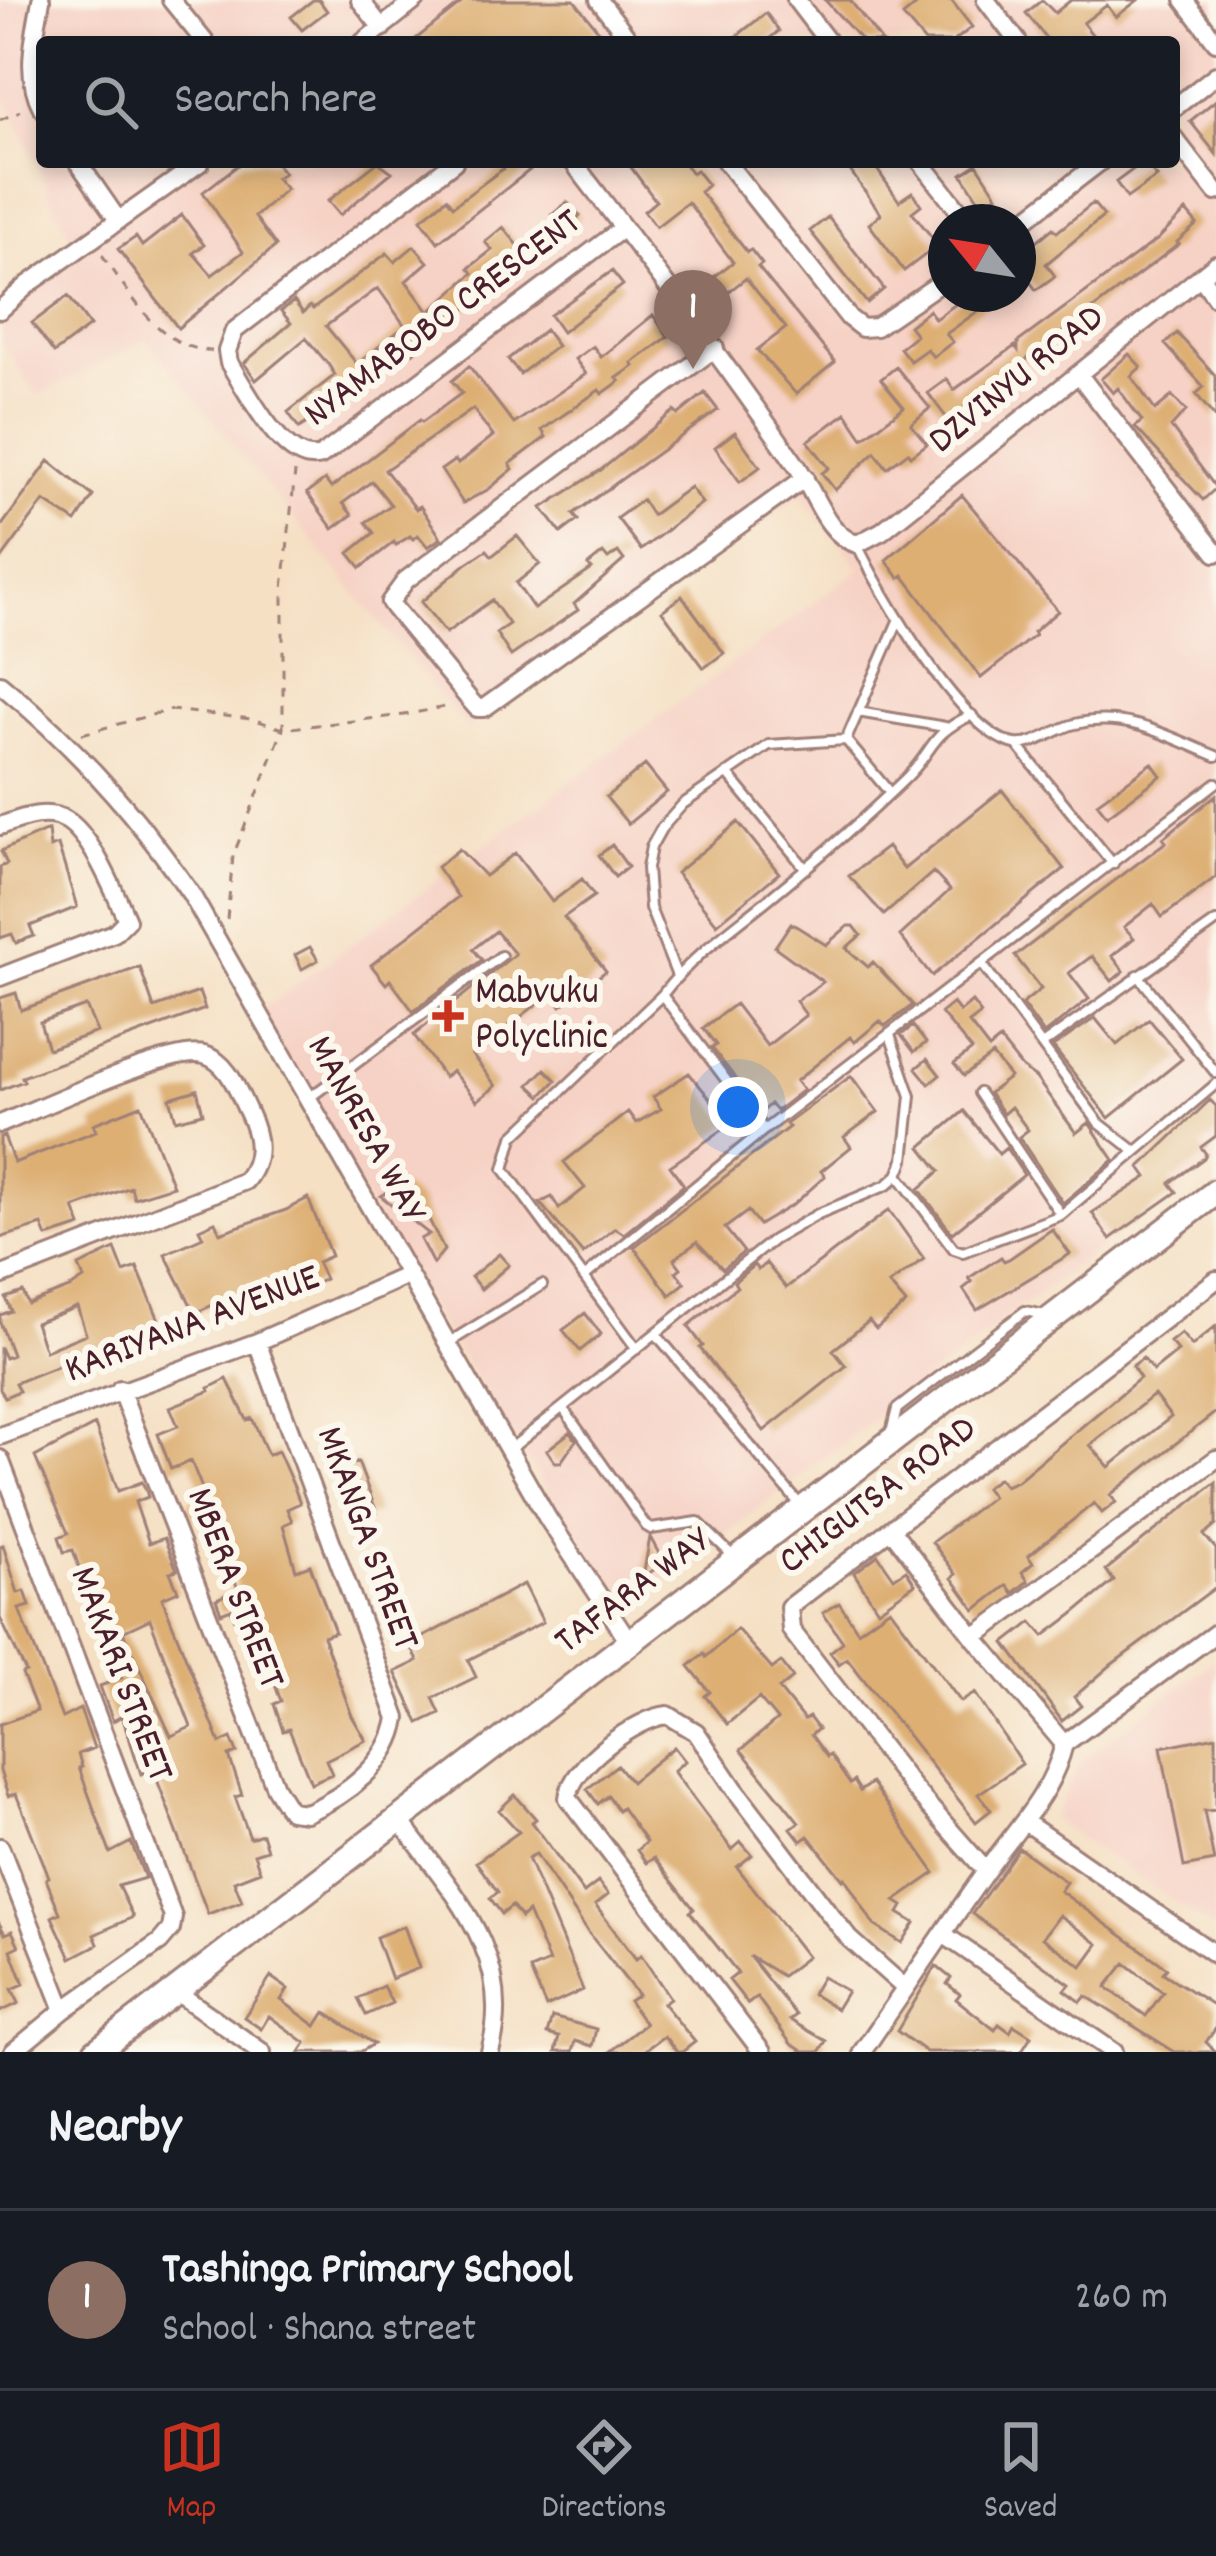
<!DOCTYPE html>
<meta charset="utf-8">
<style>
:root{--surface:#171b24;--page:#242831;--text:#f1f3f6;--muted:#9ea1a6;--line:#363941;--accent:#c8321e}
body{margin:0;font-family:Dekko,sans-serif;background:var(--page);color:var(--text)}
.compass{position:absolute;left:928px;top:204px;width:108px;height:108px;border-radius:50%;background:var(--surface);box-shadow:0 6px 18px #0003;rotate:300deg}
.you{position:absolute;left:738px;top:1107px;width:42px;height:42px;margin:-30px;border:9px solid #fff;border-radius:50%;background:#1a73e8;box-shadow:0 0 0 18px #1a73e833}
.badge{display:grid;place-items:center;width:78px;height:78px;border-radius:50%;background:var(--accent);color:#fff;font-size:39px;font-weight:700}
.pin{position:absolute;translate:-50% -99px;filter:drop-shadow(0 3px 6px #0008)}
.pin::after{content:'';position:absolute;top:63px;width:42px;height:36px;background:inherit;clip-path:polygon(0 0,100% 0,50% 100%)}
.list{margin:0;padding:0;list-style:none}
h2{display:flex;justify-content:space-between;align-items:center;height:156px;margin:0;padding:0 48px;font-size:51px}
h2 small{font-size:39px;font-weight:400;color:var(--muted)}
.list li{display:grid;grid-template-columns:78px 1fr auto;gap:36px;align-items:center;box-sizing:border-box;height:180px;padding:0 48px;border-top:3px solid var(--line)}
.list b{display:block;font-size:45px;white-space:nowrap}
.list p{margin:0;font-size:39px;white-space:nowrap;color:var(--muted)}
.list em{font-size:39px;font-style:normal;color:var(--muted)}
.icon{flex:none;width:66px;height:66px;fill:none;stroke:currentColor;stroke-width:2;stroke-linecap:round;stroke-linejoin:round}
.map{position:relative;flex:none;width:1216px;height:2052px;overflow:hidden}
.search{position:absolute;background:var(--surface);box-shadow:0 6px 18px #0003;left:36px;right:36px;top:36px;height:132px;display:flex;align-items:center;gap:30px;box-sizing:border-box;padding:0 42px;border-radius:12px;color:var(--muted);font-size:45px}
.sheet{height:336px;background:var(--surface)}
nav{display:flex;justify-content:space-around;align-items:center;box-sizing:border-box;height:168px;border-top:3px solid var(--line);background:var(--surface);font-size:33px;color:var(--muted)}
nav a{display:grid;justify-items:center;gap:6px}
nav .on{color:var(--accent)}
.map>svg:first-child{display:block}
.built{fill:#f6d1c5;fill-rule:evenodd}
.building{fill:#ddaf73;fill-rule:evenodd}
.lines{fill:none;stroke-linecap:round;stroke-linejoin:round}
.lane-casing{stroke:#a08078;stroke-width:14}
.street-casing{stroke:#a08078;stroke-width:22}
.secondary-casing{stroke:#a08078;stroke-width:30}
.path{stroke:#a08078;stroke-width:3;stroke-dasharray:9 9;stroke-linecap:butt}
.lane{stroke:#fff;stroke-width:8}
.street{stroke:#fff;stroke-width:16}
.secondary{stroke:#fff;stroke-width:24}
.poi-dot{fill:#c8321e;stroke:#fbf7ec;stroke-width:4.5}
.labels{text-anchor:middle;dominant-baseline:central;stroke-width:12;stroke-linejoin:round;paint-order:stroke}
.street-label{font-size:39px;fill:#4a1f2b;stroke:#fbf7ec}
.poi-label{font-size:39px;fill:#4a1f2b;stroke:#fbf7ec;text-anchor:start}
</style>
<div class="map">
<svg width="1216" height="2052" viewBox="0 0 1216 2052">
<rect width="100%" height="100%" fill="#fbf7ec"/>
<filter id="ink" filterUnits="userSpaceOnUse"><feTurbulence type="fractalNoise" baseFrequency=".00833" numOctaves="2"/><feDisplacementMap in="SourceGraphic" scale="24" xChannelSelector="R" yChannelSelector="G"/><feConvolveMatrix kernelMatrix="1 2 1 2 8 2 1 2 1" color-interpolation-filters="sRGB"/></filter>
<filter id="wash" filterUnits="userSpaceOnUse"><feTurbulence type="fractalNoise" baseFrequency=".004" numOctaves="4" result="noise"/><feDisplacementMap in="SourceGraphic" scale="48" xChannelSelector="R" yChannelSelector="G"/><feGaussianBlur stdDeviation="2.7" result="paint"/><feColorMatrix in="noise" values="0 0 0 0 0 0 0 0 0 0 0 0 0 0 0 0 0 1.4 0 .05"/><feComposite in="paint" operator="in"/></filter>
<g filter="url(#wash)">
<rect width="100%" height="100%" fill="#f5e0c4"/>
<path class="built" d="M0,0h1216v1158l-592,453 -192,-299 -176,-298 604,-445 -59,-75 -334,235 -321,-390 -108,57 -38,-55v-39l72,-60 -67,-145 -5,5zM42,42h1132v120h-1132zM946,222h72v72h-72z
M1216,1659v271l-164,-111 29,-57z"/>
<g id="blocks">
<path class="building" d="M313,0h6l8,11 -25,19 -11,-13z
M465,0h109l24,30 -15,12h-171z
M825,0h25l32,42h-19z
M922,0h29l21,27 -19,15h-28l-22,-26z
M1042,0l13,13 16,-13h67l-22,17 -9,-12 -24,18 15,19h-49l-23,-29z
M766,13l13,18 -14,11h-36z
M1216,100v54l-26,-33z
M242,162h33l9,11 -8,5 10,11 -31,28 21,29 -98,82 -60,-79 18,-12 6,9 40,-31 22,30 -11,8 19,22 31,-23 -40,-60z
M378,162l14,10 -52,43 -12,-14z
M512,162h28l-102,80 -17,-23 26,-21 6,8z
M627,162h56l9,11 4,-3 12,15 -8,7 47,60 4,-2 11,14 -4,3 77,95 -39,32 -39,-44 29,-22 -40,-50 -33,26 -13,-16 33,-26 -45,-60 -32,25 -12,-16 12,-10z
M844,162h28l27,39 13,-9 9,13 -9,7 26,33 -34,26 -35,-47 12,-10z
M1143,162l14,15 -30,21 -11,-16z
M977,164l20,31 -15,10 -20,-31z
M567,202l13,14 -15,14 -13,-15z
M1093,203l11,13 -58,48 9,12 -19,14 -10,-14 -8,6v-37l9,-7 5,7 21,-17 4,4z
M1186,211l11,13 -20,18 2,2 -214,162 10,13 -18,13 -29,-39 19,-14 7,11 61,-44 3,4v-8l140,-103z
M828,217l56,72 -17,14 -57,-72z
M503,227l25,30 -18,15 -5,-6 -29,25 5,5 -76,63 -4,-5 -51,42 -51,32 -11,-16 47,-37 -7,-11 -22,-26 -50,42 -12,-17 47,-40 -10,-12 13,-10 9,12 7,-7 3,3 74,-56 8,9 19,-16 14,16 -22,19 23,31 44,-39 -4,-5 23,-18 -7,-8zM378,288l27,38 -48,38 -31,-38z
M612,271l11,14 -61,47 -12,-17z
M970,294h6l9,12 -39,28 7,8 -20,15 -6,-8 -17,12 -10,-13 16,-13 -7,-9 20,-16 6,9z
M68,296l22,30 -36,27 -22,-30z
M653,315l15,22 -36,26 2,3 -17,12 3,3 -18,13 -3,-4 -57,40 4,7 -36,27 3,5 -24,20 -26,14 -22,-33 14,-10 3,4 35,-28 -20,-27 -88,61 31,39 4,-3 21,32 -13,9 -10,-12 -5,4 -3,-3 -14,9 -2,-3 -33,26 -12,-15 25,-20 -8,-11 25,-17 -19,-24 -29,22 9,12 -19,14 -26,-36 18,-13 6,8 89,-68 2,2 40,-29 -10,-12 17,-15 45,58 72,-50 -11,-15 18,-13 8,11z
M545,330l12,16 -37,28 -12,-15z
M1177,333l39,43v43l-20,-25 8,-7 -39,-43z
M1129,354l12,13 -10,9 24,34 17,-14 14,15 -15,16 45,61 -13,12 -68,-73 7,-6 -24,-33 -5,5 -12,-14z
M896,367l34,41 -19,16 16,20 -16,12 -3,-4 -21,16 -12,-16 -40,38 -13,-17 7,-5 -21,-27 38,-28 17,25 41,-31 -23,-28z
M705,393l13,17 -145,104 5,6 -17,13 -19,-25 59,-38 73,-59 4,4z
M735,432l25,35 -20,15 -25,-35z
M49,461l44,35 -17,26 -32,-21 -44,60v-33z
M690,487l12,16 -61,47 -24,-32 25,-18 10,15z
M962,495l96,116 -25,21 2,3 -54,43 -78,-103 -4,3 -13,-18z
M517,536l23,28 -24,19 18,26 58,-40 -4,-4 15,-12 5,6 10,-7 6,8 -50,44 4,6 -67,46 -15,-23 13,-9 -17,-24 -46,33 -25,-31 45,-38 21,-14 5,6z
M682,596l42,57 -20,15 -42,-57z
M1152,763l9,13 -54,40 -10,-13z
M645,765l22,27 -39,32 -22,-27z
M1002,790l62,79 -132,107 -32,-40 50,-46 -17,-18 -49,43 -35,-39 38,-29 17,22z
M1216,795v82l-54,40 -9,-13 -29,23 10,11 -22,18 12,15 -12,10 -20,-25 -23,17 20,26 -45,35 -22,-30 19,-15 -26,-33 151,-114 -3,-4z
M738,822l41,51 -62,51 -41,-51z
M48,830l2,18 8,-3 19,62 -47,19 4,10 -18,7 -4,-9 -12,4v-71l7,-3 -6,-13z
M612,845l16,22 -13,10 -16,-22z
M459,849l26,27 30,-23 37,49 30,-23 12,17 -30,21 42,54 -45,35 -10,-13 -79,62 24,31 -19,15 -25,-30 -8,6 -30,-42 101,-81 -19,-23 -23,18 9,11 -69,51 -23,-31 -4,4 -15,-19 87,-68 -21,-30z
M791,923l35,22 22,-19h6l7,9 -15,13 22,19 5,-5 40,43 -28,21 -5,-5 -25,21 -5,-5 -54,44 7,9 -27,21 -6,-7 -9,8 -49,-64 4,-3 -13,-17 32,-24 32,42 39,-31 -10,-14 27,-19 -48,-35z
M310,947l8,13 -16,9 -7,-14z
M140,967l14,41 45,-16 6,17 -183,68 2,4 -24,9v-92l16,-5 5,17zM86,1006l11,26 -49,17 -8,-27z
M972,1002l9,12 -12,9 20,26 11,-9 22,28 14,10 40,55 13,-10 25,37 -51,43 -44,-66 9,-7 -17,-23 -8,7 -14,-21 21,-16 -18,-22 -28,21 -10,-12 18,-14 -31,-37 12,-10 7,9z
M1095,1018l22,27 32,-26 33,40 -73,59 -56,-71z
M913,1026l13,17 -12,9 -13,-17z
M927,1059l13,16 -11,9 -13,-16z
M545,1069l11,11 -15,16 -12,-11z
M689,1073l42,51 -61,42 14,19 -60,49 -9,-6 -32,26 -43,-51 12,-6 7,12 26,-21 -21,-26 64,-50 8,11 25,-14 -8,-12z
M851,1076l27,36 -34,25 7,10 -30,24 4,5 -31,28 -35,21 -11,-14 -23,17 19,24 -21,17 -26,-27 -23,17 7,9 -5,4 9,11 -15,12 -36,-48 155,-120 -3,-3z
M197,1090l6,23 -27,7 -6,-22z
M1210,1100l6,6v30l-15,11 5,7 -2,4 -34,25 7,9 -67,47 -18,-26 55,-36 -7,-10z
M141,1105l32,81 -39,12 -3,-11 -57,21 7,18 -15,5 -19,6 -5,-12 -42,13v-101l4,-1 10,27 82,-32 -3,-7z
M964,1111l35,43 7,-6 18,27 -72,58 -33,-44 21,-18 -19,-24z
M399,1184l21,17 24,49 -11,14 -13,-25 9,-5 -48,-38z
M308,1198l23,58 -14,6 8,17 -34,17 -8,-20 -11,2 -77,35 -30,-59 38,-17 -4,-8 16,-7 5,11 66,-23z
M889,1210l35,49 -35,25 17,20 -30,25 -7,-8 -36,29 13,16 -82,65 -64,-83 3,-2 -15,-20 49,-39 -3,-5 20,-17 4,5 8,-7 20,25z
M1052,1229l18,25 -93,56 -14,-21 9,-7 -3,-4 32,-21 3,4 5,-2z
M115,1249l9,23 13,-5 24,58 -146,58 4,8 -14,6 -5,-8v-42l5,11 7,-3 -12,-33v-7l11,-4 -5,-13 17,-6 5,12 44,-17 12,-8 -5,-13zM77,1307l9,27 -41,17 -10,-28z
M499,1254l10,11 -28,24 -10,-12z
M585,1313l16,21 -21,17 -17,-21z
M1216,1326v86l-106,83 6,7 -14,11 -8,-10 -66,53 5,7 -11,9 6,9 -15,12 -6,-8 -32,25 -23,-32 4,-4 -24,-32 60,-45 -7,-9 13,-10 7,8 12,-5 123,-103 -8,-12 11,-8 10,13 25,-20 -8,-9 11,-9 11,13zM1154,1395l17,22 -62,50 -19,-22z
M227,1379l20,41 5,-2 16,37 10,-4 16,36 6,16 -13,6 5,12 -9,4 13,45 14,-5 25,67 -12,4 29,80 14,24 -40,20 6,14 -21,9 -22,-54 -6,2 -9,-27 7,-3 -16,-43 -13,5 -21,-54 -10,4 -5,-14 22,-9 -24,-78 -20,8 -6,-18 17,-6 -14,-35 -20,8 -13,-35 20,-8 -8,-19 40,-16 -1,-3z
M95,1425l23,66 24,-9 4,8 2,7 -13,5 14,41 15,-5 13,32 -7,2 8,19 -16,7 58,145 11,-5 6,15 -8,3 13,39 -7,2 15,41 12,-4 5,16 -13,4 6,17 -26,10 8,20 -34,13 -55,-145 -12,5 -19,-58 -9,5 -13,-35 22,-8 -16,-35 18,-9 47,102 20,-9 -41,-108 -38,18 -18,-39 -4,1 -17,-49 -9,2 -5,-15 9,-4 -33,-76z
M570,1432l6,8 -15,22h-6l-8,-12z
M358,1462l19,51 -22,8 -19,-50z
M1216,1482v43l-12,10 12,14v38l-105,78 -37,32 7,9 -19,15 -57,-78 27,-21 12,14 28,-21 42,-34 -8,-11z
M650,1537l14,26 -21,14z
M3,1545l15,48 7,-2 5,15 -11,3 43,109 18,-9 14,39 -16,6 4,13 -3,1 31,85 21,-11 14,36 -27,8 15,31 -39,18 4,9 -27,14 -19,-41 8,-4 -14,-34 3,-2 -33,-83 -8,2 -8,-25v-47l37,-13 -15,-37 4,-2 -26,-54v-72z
M878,1555l16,23 12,-8 9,14 -37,26 -24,-37z
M524,1584l19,38 -75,38 8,17 -43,21 7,15 -21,10 -24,-51 23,-11 -8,-17z
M839,1603l19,28 32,-23 71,94 14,-9 47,71 -44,30 13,16 -15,12 -129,-164 -8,6 -9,-12 13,-10 -20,-29z
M737,1629l35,40 9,-7 12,16 -14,11 25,31 5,-3 9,12 -7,6 16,22 3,-2 20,29 4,-3 6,10 11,-8 64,90 -40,28 8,5 -4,7 16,10 -13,20 -28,-18 -29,-47 -2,2 -35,-44 -7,5 -10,-13 8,-6 -58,-72 36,-30 -18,-22 -32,26 -22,-28 5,-4 -21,-26 15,-12 2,3z
M1216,1736v74l-12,1 10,50 -30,6 -23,-120z
M674,1747l11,14 -12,10 59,79 9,-8 11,13 -15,12 70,90 -25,19 -33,-20 47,59 -6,5 36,21 -7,11h-15l-13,-8 -34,-47 -9,7 -19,-24 9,-7 -48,-61 4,-3 -40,-51 -8,5 -9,-13 9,-8 -24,-34 -4,3 -10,-15 -10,8 -11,-15 30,-24 14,17z
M515,1795l21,24 -4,3 52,71 14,-11 10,13 -13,10 41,54 5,-4 29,43 -7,5 32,39 -13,10h-5l-13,-16 -22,16h-33l36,-28 -16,-23 9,-6 -50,-63 -52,-78 -8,4 55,132 -37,17 -16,-37 19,-8 -21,-50 -7,6 -9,-12 -10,8 -12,-16 8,-6 -22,-30 43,-30 -20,-22z
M1019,1848l47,34 -6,9 107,77 -4,5 53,34v21l-10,14 10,10h-41l-89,-56 -5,6 -16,-12 5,-6 -98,-70zM1059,1915l39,29 -16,22 -40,-28zM1125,1963l38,29 -17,24 -40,-29z
M0,1925l5,9 7,-3 7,15 -8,4 13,34 -12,5 7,14 -19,9z
M404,1926l15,42 -28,11 -15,-42z
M936,1966l15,12 -4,6 13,10 -4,5 39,31 4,-6 11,8 4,-7 17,11 -10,16h-95l-29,-21z
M271,1977l17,12 -7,11 35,26 9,-14 49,32 -14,8h-60l6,-9 -37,-27 -8,13 -17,-12z
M822,1977l25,14 -11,18 -24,-15z
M383,1986l9,17 -26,12 -8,-16z
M552,2017l44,12 -4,17 -17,-5 -3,11h-17l4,-15 -12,-3z"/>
</g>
</g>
<g filter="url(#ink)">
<use href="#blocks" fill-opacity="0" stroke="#a08078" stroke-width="3"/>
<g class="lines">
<g class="lane-casing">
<path id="lane" d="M857,544c22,47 106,191 158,200 19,3 42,-16 60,-20 52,-13 94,13 141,32
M858,712l87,15
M846,740l52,-119
M1018,746l95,118
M727,773l79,96
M982,964l117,159 36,28
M1138,975l78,98
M677,976l-27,-68 -3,-40 4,-21 10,-18 22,-25 86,-59 77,-5 44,53
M662,995c29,-38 68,-65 104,-94 48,-39 96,-80 141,-124 28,-28 22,-43 65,-62
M1042,1045l174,-123
M979,1093l82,122
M309,1098l192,-142
M898,1175l56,74 9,3 98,-37 155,-131
M584,1277l180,-147 452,-347
M656,1334l146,173
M448,1343l94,-58
M637,1349l-133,-180 9,-32 149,-142 102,135
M563,1408l83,118 5,3 47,-7 37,36
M891,1433l6,-24 128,-98 20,4
M509,1450l264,-210 45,-26 69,-29 11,-10 6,-15 7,-64 -21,-61"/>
</g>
<g class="street-casing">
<path id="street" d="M41,0c-6,36 -17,74 1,108
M171,0l34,42
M360,0l22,28
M599,0l32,42
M796,0l32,42
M986,0l32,42
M1184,0l32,42
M363,42l53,-42
M1174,108l42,-33
M1174,138l42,54
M78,162l40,58
M454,162l-220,169 -7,20 2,12c17,26 55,105 92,93l302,-228
M573,162c77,100 152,201 224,304 17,25 30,70 60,78l25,-13 334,-267
M726,162l123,156 13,10 14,-1 70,-48
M921,162l47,60
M1018,225l82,-63
M1201,277l15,21
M0,310l29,-26 172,-122
M715,348l-309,232 -16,22 5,7 74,90 8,9h7l321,-230
M1079,375l137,178
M0,684c74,60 137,131 191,210l357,625 81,122
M0,826c20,-7 45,-18 66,-6 26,15 49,74 61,100l-13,13 -114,44
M0,1124c38,-15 171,-78 204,-69 25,7 34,37 44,57 12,25 15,47 -3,69l-245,95
M120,1389l155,398 15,24 16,2c40,-17 84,-50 91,-95l-140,-376
M0,1436l257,-94 151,-67
M0,1459l173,458 -2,12 -11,13 -96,68 -51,42
M974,1637l242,-178
M1064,1744l152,-111
M398,1818c53,73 119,137 92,234
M1025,1822l191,133
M0,1847l64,163
M986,1871l-73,-83 -122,-158 -2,-23 427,-327
M943,1934l171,118
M175,1991l87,61
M762,2052l-194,-254c2,-32 70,-81 100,-83l28,17 38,56 95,125 21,26 55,49
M862,2052c40,-58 79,-117 120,-175 30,-44 69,-80 82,-133l-90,-107 -83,-108"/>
</g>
<g class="secondary-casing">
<path id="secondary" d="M96,2052l1120,-860"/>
</g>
<path class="path" d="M0,120l20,-9
M102,255c30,40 56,93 110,96
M82,734l88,-24 82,9 31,10 121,-14 46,-9
M227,919l6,-63 50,-127v-140l12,-117"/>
<use href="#lane" class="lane"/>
<use href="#street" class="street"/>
<use href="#secondary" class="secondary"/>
</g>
</g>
<path class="poi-dot" d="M442 998h12v12h12v12h-12v12h-12v-12h-12v-12h12z"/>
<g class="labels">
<g class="street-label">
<text transform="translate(444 320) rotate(-37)">NYAMABOBO CRESCENT</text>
<text transform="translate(1018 381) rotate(-39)">DZVINYU ROAD</text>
<text transform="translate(364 1130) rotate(61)">MANRESA WAY</text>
<text transform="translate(193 1326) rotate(-21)">KARIYANA AVENUE</text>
<text transform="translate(879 1497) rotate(-37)">CHIGUTSA ROAD</text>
<text transform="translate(365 1539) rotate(70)">MKANGA STREET</text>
<text transform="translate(233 1589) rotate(69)">MBERA STREET</text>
<text transform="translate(634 1593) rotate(-37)">TAFARA WAY</text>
<text transform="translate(119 1675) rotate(69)">MAKARI STREET</text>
</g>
<g class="poi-label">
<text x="475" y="994">Mabvuku<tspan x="475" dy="45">Polyclinic</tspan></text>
</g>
</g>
</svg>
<svg class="compass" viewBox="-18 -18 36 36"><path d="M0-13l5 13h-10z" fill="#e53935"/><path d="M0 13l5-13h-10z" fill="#9ea1a6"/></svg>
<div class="you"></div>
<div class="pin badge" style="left:693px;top:369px;background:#8d6e63">1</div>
<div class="search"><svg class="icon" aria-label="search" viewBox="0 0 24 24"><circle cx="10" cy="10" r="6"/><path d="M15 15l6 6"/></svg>Search here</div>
</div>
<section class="sheet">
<h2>Nearby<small></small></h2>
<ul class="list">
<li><span class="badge" style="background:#8d6e63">1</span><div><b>Tashinga Primary School</b><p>School · Shana street</p></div><em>260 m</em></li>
</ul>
</section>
<nav>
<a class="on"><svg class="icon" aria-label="map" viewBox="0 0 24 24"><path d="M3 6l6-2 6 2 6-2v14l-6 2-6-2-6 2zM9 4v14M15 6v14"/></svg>Map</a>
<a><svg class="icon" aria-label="directions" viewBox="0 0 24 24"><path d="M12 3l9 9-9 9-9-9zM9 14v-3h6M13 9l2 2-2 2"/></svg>Directions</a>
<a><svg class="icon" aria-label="saved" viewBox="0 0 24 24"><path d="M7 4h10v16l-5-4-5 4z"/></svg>Saved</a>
</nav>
